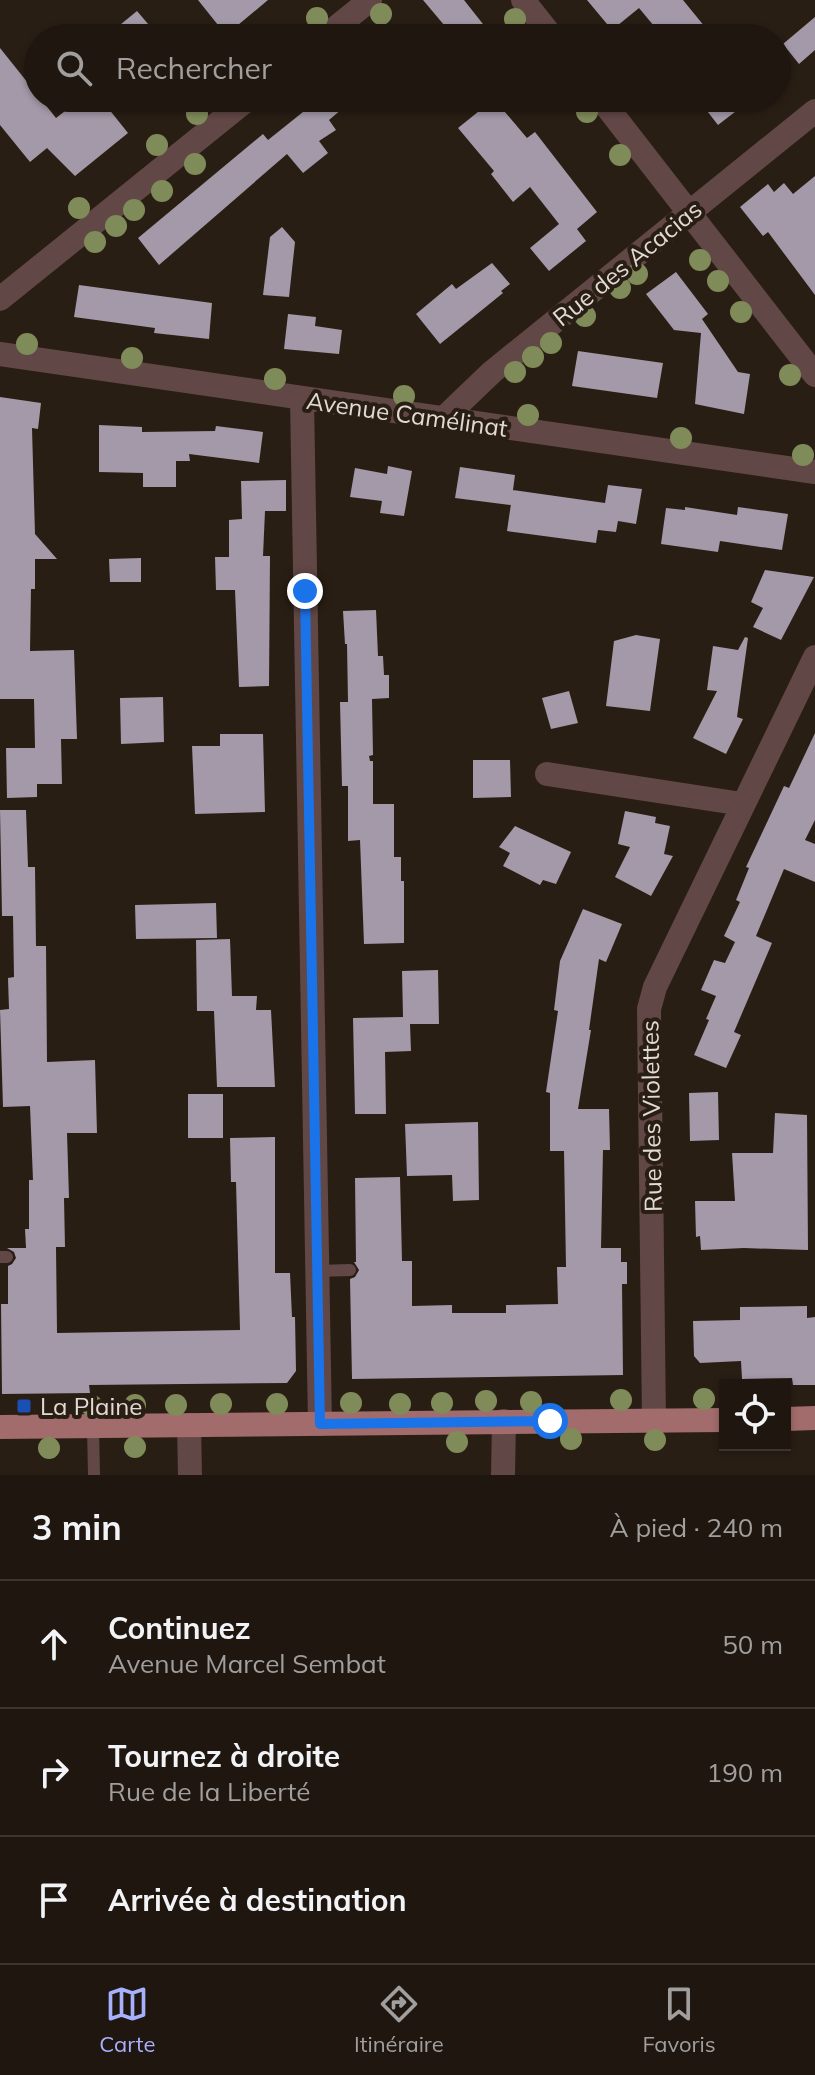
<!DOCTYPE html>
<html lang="fr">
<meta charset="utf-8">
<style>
:root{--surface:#1f160f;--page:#2c231d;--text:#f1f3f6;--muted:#a19f9e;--line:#3c352f;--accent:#a7b0fc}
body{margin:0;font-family:Mulish,sans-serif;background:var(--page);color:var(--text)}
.controls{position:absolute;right:24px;bottom:24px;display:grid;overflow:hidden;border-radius:0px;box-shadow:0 2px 6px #0004}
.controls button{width:72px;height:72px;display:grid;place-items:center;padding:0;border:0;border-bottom:2px solid var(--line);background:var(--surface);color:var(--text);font:40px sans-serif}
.stop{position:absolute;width:24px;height:24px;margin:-18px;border:6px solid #1a73e8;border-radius:50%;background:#fff}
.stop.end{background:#1a73e8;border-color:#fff;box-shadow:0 2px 8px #0008}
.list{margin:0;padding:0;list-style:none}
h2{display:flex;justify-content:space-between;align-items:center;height:104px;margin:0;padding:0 32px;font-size:34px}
h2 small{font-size:26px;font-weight:400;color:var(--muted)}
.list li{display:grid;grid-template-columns:52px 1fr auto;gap:24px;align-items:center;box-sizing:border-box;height:128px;padding:0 32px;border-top:2px solid var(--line)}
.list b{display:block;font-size:30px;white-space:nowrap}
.list p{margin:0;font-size:26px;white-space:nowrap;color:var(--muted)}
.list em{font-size:26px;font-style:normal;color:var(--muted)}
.icon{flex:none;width:44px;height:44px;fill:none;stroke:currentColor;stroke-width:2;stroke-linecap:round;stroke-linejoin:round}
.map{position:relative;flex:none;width:815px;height:1475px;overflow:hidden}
.search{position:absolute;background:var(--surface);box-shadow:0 2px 6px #0004;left:24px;right:24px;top:24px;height:88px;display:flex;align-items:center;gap:20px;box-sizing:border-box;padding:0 28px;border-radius:44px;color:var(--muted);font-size:30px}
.sheet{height:488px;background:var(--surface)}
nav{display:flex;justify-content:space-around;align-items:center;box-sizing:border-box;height:112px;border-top:2px solid var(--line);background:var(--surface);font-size:22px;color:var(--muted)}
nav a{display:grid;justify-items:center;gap:4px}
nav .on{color:var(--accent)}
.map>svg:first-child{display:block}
.building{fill:#a399a8}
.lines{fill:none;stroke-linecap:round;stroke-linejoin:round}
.service{stroke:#614746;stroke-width:12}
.minor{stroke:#614746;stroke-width:24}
.primary{stroke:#a16c6b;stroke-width:24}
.tree{fill:#808b5a}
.route{stroke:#1a73e8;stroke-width:10}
.transit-dot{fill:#1a4fb4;stroke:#291e14;stroke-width:3}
.labels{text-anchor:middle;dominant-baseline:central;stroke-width:8;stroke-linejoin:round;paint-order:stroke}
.street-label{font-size:24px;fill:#e2dad4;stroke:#291e14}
.poi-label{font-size:24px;fill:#e2dad4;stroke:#291e14;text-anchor:start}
</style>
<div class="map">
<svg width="815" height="1475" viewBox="0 0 815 1475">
<rect width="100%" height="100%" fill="#291e14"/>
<path class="building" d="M198,0h70l-42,35z
M423,0h41l30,38h-39z
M587,0h96l31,38h-50l-25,-30 -27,22z
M137,11l23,27h-56z
M815,17v33l-16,14 -16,-20z
M0,48l56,70 26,-20h18l28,35 -53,43 -28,-28 -17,14 -30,-37z
M299,98h56l-26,22 7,10 -17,11 9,12 -25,20 -16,-19 -128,111 -21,-27 125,-104 5,6 40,-32z
M697,98h56l-35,27z
M494,99l33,39 8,-6 62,80 -20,17 9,12 -37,30 -19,-23 29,-24 -29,-37 -17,15 -22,-28 3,-3 -36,-43z
M815,176v119l-47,-63 -5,4 -23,-29 28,-23 6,8 10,-9 9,11z
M282,227l13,15 -6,55 -26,-2 7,-58z
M492,263l18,21 -9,7 2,2 -63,51 -24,-30 36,-30 4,5z
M676,272l32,42 -6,5 36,53 12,2 -6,40 -49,-10 6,-71 -27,-3 -28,-36z
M79,285l133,18 -3,36 -55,-6 1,-5 -81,-11z
M288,314l28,3 -1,9 27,4 -3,24 -55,-5z
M578,351l85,12 -6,35 -85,-12z
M0,397l41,6 -3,26 -6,-1 3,106 22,25h-22v30h-4l-1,62 44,-1 3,89h-16l1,45h-25v13l-30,1 -1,-50h29l-1,-49h-34z
M99,425l43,2v5l73,-1 1,-5 47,6 -4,31 -70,-9 1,7h-14v26h-33v-14l-44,-1z
M388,466l24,5 -8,45 -24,-3 2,-12 -32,-4 5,-29 32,6z
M460,467l55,8 -4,30 -56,-7z
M286,480v31h-21l-2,45h7l-1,130 -30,1 -4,-97h-19l-1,-33h14v-37l13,-1 -1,-38z
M608,485l34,4 -6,35 -18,-3 -2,11 -18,-2 -2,13 -89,-12 6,-41 92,13z
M685,507l52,8 1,-8 50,7 -6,36 -62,-9 -2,11 -57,-8 5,-36 19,2z
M141,558v24h-31l-1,-23z
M765,570l49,7 -33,63 -28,-13 10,-19 -12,-6z
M376,610l2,46h5l1,19h5v23l-17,1 1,56 -4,1 1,5h3v43h21v53h7v24h3v62l-40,1 -4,-104 -12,1v-55h-6l-2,-84h8l-1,-58h-2l-2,-33z
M636,635l24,4 -10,72 -44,-5 8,-65z
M745,637l3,1 -11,79 6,2 -17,35 -33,-16 24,-47 -10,-1 6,-44 25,4z
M569,691l9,32 -27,6 -9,-31z
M163,697l1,45 -43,2 -1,-46z
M815,733v87l-10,20 10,4v38l-31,-13 -28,67 16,7 -38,89 7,3 -15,33 -32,-13 15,-35 -3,-1 10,-23 -15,-6 13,-30 11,3 10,-21 -11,-6 16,-34 -4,-2 13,-32 -3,-1 38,-81 5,2z
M220,734h43l2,78 -70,2 -3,-68h28z
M473,760h37l1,37 -38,1z
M0,810h26l2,57h7l1,79h10l1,116 48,-2 2,73h-30l2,65h-5l1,49h-9l1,86 183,-3 -4,-148h-5l-1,-44 45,-1v136h15l2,44h3l1,54 -9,12 -198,2 1,8 -88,1 -1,-90h7v-38l4,-2 4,-6 -2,-6 -7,-4h19l-1,-19h4v-49h4l-3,-74 -27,1 -3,-97 9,-1 -1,-31 6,-1 -1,-61h-11z
M625,811l31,6 -1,6 15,3 -6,28 9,2 -22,40 -36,-19 15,-30 -12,-3z
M515,826l56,26 -15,32 -13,-4 -3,5 -37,-19 7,-13 -11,-6z
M216,903l1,35 -81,1 -1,-34z
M583,909l39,15 -16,38 -7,-3 -10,71h2l-13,79h31l1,41h-7l-2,98h20v14h6v22h-5l1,91 -271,4 -2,-100 5,-2 4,-7 -5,-8h2l-1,-84 45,-1 2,84h10v45l40,-1v8h54v-8l52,-1 -1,-37h9l-2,-116h-14v-58l-4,-1 12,-81 -4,-1 6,-49z
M230,939l2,57h25l-1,14h15l4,77h-58l-3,-76h-17l-1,-71z
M438,970l1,54h-29l1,27 -26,1 1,62h-31l-2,-96 50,-1 -1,-46z
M718,1092l1,48 -29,1 -1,-48z
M188,1094h35v44h-35z
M775,1113l32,2 1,135 -64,-2 -43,2 -1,-14 -4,1 -1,-36h40l-3,-48h41z
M478,1122l1,78 -26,1 -1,-26 -45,1 -2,-52z
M807,1306v12l8,-1v68h-22l-1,-7 -50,1 -1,-18 -41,2 -6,-7 -1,-35 47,-1v-13z"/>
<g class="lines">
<path class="service" d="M0,1257h7
M317,1271l33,-1
M93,1426l1,49"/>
<path class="minor" d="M523,0l30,38
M323,38l47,-38
M600,98l215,277
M0,299l249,-201
M0,354l815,118
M302,399l18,1025
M443,419l49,-47 323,-261
M547,774l195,30
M654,1421l-5,-412 6,-22 160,-330
M189,1425l1,50
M503,1475l1,-54"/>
<path class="primary" d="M785,1419l30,-1
M0,1427l725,-7"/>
</g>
<g class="tree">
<circle cx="381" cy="14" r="11"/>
<circle cx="317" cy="18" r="11"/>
<circle cx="515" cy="19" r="11"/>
<circle cx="587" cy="112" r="11"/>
<circle cx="197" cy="114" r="11"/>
<circle cx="157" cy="145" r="11"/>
<circle cx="620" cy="155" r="11"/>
<circle cx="195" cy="164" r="11"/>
<circle cx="162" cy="191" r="11"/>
<circle cx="79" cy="208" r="11"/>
<circle cx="134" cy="210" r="11"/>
<circle cx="116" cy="226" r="11"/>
<circle cx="95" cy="242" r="11"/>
<circle cx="700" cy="260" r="11"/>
<circle cx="637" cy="274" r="11"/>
<circle cx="718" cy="281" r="11"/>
<circle cx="620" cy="288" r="11"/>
<circle cx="741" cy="312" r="11"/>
<circle cx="585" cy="316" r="11"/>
<circle cx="551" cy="343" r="11"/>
<circle cx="27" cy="344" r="11"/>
<circle cx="533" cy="357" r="11"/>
<circle cx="132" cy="358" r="11"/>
<circle cx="515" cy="372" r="11"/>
<circle cx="790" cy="375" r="11"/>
<circle cx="275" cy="379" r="11"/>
<circle cx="404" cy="396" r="11"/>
<circle cx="528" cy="415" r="11"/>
<circle cx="681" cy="438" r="11"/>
<circle cx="803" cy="455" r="11"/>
<circle cx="704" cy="1399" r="11"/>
<circle cx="621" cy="1400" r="11"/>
<circle cx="486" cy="1401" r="11"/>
<circle cx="531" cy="1402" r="11"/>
<circle cx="351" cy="1403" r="11"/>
<circle cx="442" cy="1403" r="11"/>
<circle cx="221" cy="1404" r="11"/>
<circle cx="277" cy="1404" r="11"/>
<circle cx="400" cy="1404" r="11"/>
<circle cx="135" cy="1405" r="11"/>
<circle cx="176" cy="1405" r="11"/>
<circle cx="92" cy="1406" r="11"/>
<circle cx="571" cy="1439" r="11"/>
<circle cx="655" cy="1440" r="11"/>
<circle cx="457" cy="1442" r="11"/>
<circle cx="135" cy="1447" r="11"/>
<circle cx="49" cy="1448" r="11"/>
</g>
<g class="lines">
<path class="route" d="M305,591l15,833 230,-3"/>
</g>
<rect class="transit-dot" x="16" y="1398" width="16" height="16" rx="4"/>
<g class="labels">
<g class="street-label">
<text transform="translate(627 263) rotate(-39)">Rue des Acacias</text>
<text transform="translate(407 414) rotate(8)">Avenue Camélinat</text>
<text transform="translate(651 1116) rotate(-91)">Rue des Violettes</text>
</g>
<g class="poi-label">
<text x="40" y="1406">La Plaine</text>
</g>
</g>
</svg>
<div class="controls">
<button><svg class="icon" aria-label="locate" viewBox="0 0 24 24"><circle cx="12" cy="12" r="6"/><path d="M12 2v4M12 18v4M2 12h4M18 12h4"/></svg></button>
</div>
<div class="stop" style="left:550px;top:1421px"></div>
<div class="stop end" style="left:305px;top:591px"></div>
<div class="search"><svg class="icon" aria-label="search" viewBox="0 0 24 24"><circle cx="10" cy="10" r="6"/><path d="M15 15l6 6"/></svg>Rechercher</div>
</div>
<section class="sheet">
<h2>3 min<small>À pied · 240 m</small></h2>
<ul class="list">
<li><svg class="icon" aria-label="ahead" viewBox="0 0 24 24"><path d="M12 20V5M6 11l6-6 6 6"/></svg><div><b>Continuez</b><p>Avenue Marcel Sembat</p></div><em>50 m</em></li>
<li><svg class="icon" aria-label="right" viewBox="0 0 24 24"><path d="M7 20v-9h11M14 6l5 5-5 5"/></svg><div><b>Tournez à droite</b><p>Rue de la Liberté</p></div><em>190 m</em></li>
<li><svg class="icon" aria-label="arrive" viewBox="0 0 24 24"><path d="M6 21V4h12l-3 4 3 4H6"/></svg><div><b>Arrivée à destination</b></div></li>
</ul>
</section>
<nav>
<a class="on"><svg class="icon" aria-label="map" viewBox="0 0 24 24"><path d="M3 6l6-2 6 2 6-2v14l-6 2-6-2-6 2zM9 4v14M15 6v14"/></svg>Carte</a>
<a><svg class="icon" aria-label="directions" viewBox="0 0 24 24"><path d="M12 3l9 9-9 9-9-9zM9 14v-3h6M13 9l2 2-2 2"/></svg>Itinéraire</a>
<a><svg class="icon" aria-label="saved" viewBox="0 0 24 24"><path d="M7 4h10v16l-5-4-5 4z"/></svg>Favoris</a>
</nav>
